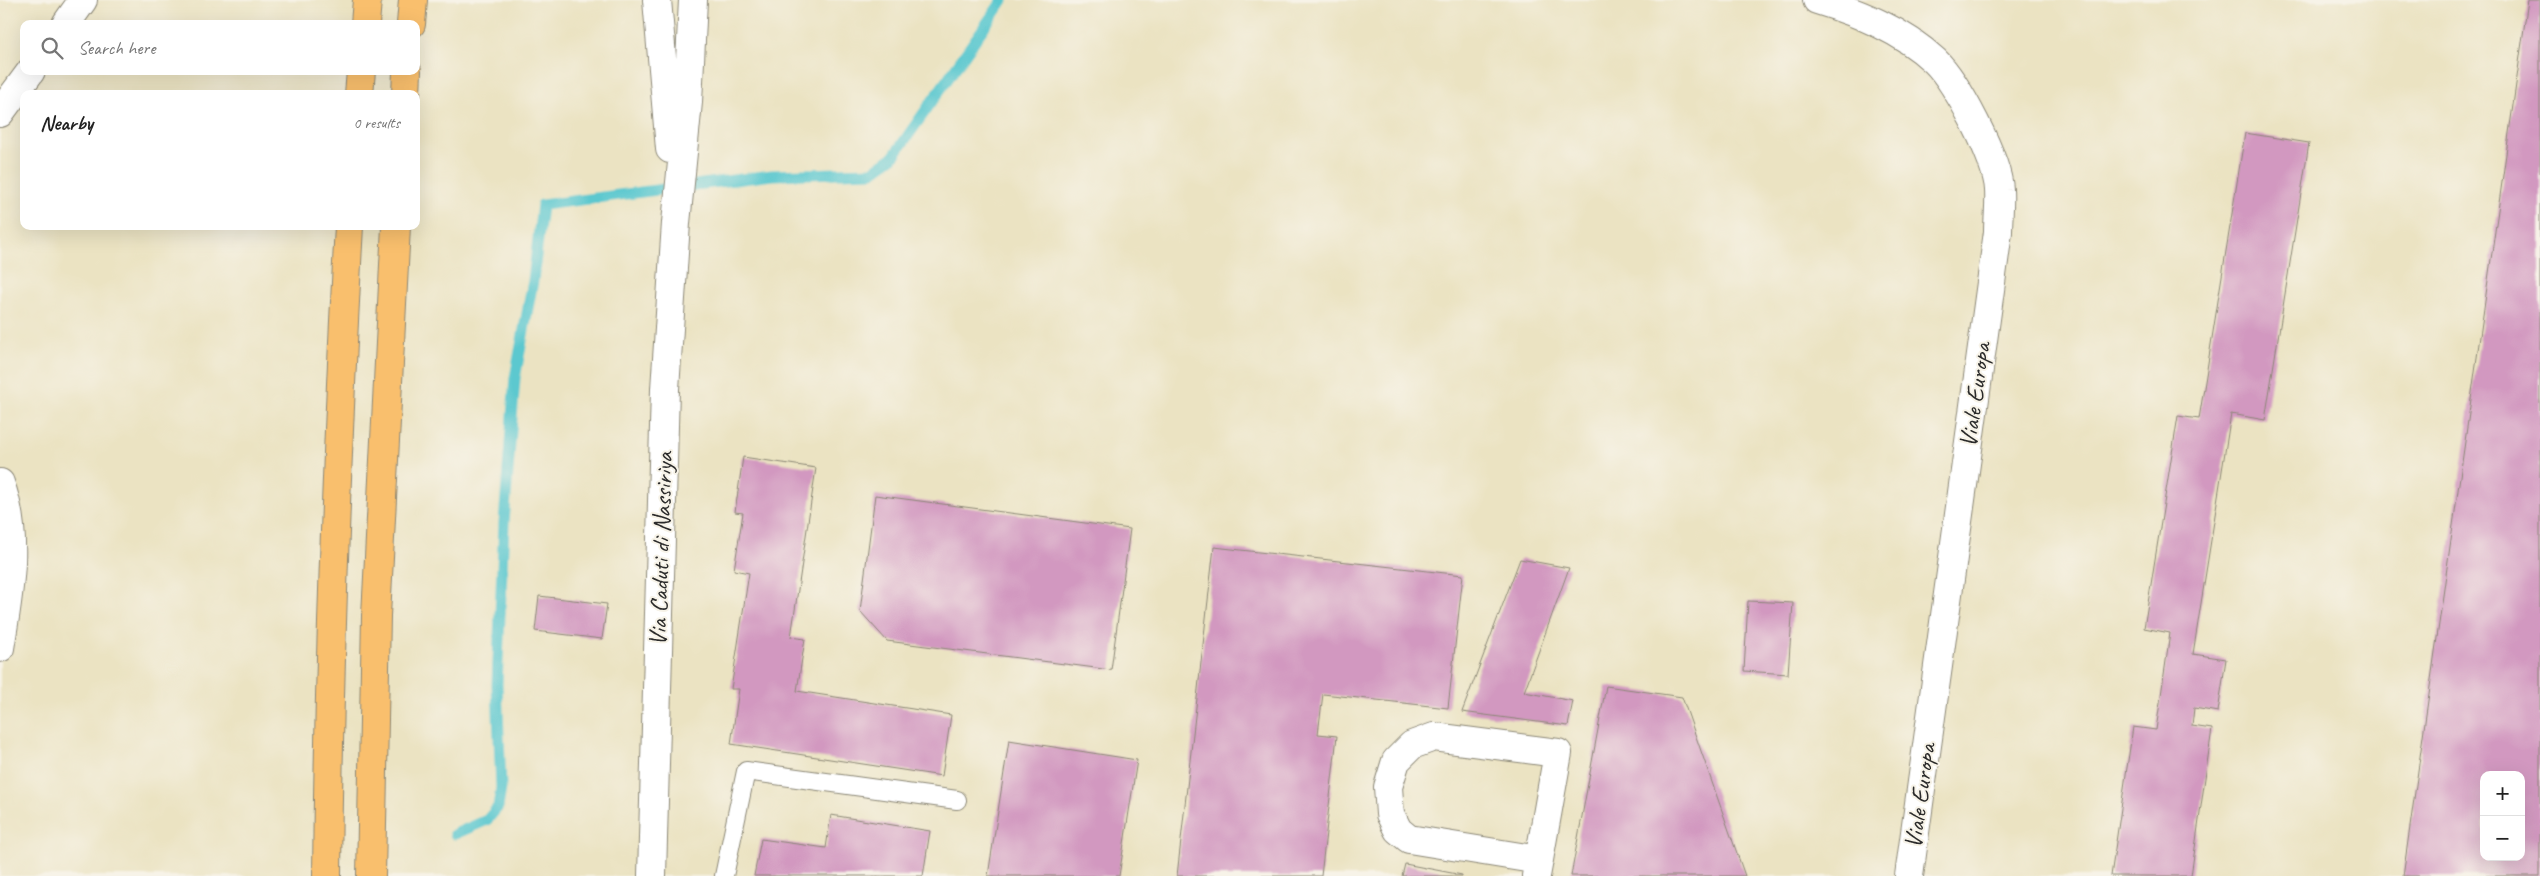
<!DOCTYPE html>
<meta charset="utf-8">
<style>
:root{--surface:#fff;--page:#f2f2f2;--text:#222;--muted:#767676;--line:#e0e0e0}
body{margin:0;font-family:Caveat,sans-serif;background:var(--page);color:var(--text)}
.controls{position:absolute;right:15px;bottom:15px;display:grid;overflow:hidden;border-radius:10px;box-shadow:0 5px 20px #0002}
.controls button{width:45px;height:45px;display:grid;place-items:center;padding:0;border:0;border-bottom:1px solid var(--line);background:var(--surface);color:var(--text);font:25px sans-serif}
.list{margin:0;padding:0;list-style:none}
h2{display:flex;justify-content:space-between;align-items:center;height:65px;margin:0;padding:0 20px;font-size:21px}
h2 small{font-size:16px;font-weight:400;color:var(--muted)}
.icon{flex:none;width:28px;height:28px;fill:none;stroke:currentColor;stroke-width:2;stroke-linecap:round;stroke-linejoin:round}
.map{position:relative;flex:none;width:2540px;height:876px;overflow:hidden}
.search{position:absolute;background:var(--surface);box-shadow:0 5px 20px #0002;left:20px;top:20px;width:400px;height:55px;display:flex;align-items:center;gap:12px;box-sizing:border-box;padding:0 18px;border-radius:10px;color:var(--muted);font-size:19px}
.panel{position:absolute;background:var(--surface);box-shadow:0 5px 20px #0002;left:20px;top:90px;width:400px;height:140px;border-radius:10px}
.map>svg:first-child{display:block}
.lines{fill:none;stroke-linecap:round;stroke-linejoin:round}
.stream{stroke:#5bc8cf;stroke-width:11}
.building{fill:#d298c0;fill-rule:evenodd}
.lane-casing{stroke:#8b8776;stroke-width:20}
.street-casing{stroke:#8b8776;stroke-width:30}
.highway-casing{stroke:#8b8776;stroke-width:30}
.lane{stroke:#fff;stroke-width:18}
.street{stroke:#fff;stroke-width:28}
.highway{stroke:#f9bf6d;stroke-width:28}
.labels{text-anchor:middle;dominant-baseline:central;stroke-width:4;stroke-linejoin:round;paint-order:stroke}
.street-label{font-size:25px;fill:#2b2b2b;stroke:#f7f3e8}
</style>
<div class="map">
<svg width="2540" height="876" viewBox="0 0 2540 876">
<rect width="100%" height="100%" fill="#f7f3e8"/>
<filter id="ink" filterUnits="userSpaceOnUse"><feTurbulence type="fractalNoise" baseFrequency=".02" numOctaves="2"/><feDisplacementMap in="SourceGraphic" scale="10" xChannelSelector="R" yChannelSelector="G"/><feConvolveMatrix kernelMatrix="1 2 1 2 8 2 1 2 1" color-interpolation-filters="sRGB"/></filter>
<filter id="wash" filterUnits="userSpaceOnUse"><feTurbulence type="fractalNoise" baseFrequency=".0096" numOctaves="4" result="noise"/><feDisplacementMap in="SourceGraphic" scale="20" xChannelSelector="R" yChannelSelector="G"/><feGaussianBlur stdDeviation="1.12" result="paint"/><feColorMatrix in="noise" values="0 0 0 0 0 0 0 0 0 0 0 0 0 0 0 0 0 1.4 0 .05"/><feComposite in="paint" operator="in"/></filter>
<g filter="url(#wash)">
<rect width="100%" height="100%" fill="#ebe3c2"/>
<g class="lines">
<path class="stream" d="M455,834l32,-14 11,-13 3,-19 -4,-104 7,-161 11,-145 18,-97 9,-76 230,-30 100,-3 21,-15 110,-157"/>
</g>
<g id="blocks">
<path class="building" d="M2528,0h12v876h-137zM2484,775h37v82h-37z
M2245,133l64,10 -44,277 -34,-6 -38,240 33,5 -8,53 -24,-4 -2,18 20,3 -21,147h-80l22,-149 23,3 14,-97 -26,-5 34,-212 21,3z
M743,457l73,11 -25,169 14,2 -8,52 154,24 -9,61 -211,-32 8,-55h-8l18,-116 -15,-3 9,-57 -8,-1z
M875,495l255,34 -19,141 -224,-29 -27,-30z
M1214,547l249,28 -15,133 -125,-14 -5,40 19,2 -16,140h-144z
M1520,559l49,9 -45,124 49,9 -5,25 -106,-14z
M539,596l68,8 -5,35 -67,-8z
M1748,601l45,2 -5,71 -44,-3z
M1606,686l76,11 63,179h-174z
M1009,740l128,20 -18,116h-131z
M831,815l99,16 -7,45h-169l7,-37 65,9z
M1405,864l57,11v1h-60z"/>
</g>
</g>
<g filter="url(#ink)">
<use href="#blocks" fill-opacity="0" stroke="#8b8776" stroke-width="1"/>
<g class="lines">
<g class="lane-casing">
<path id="lane" d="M724,876l22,-105 211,29"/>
</g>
<g class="street-casing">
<path id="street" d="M657,0l13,149
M1817,0c42,13 85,30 118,61 22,21 63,99 64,129 1,14 -1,28 -1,42l-89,644
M66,24l17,-24
M0,113l31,-42
M0,483c20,54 9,110 0,165
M652,876l13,-487 11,-166 12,-121 5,-102
M1536,876l3,-16 19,-107 -124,-16 -22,8 -16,16 -8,26 2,27 8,16 11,9 130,21"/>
</g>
<g class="highway-casing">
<path id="highway" d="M365,24l2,-24
M411,24l2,-24
M359,94l2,-23
M406,94l1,-23
M327,876c2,-217 10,-433 22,-650
M371,876l5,-260 20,-390"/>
</g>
<use href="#lane" class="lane"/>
<use href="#street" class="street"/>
<use href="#highway" class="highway"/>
</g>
</g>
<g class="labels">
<g class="street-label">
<text transform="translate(1975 395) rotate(-82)">Viale Europa</text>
<text transform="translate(661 549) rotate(-88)">Via Caduti di Nassiriya</text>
<text transform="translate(1920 796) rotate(-82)">Viale Europa</text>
</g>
</g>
</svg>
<div class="controls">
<button>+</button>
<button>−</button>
</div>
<div class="search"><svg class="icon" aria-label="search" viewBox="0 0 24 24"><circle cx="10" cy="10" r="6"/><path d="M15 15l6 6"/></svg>Search here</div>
<section class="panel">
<h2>Nearby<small>0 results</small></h2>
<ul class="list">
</ul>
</section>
</div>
